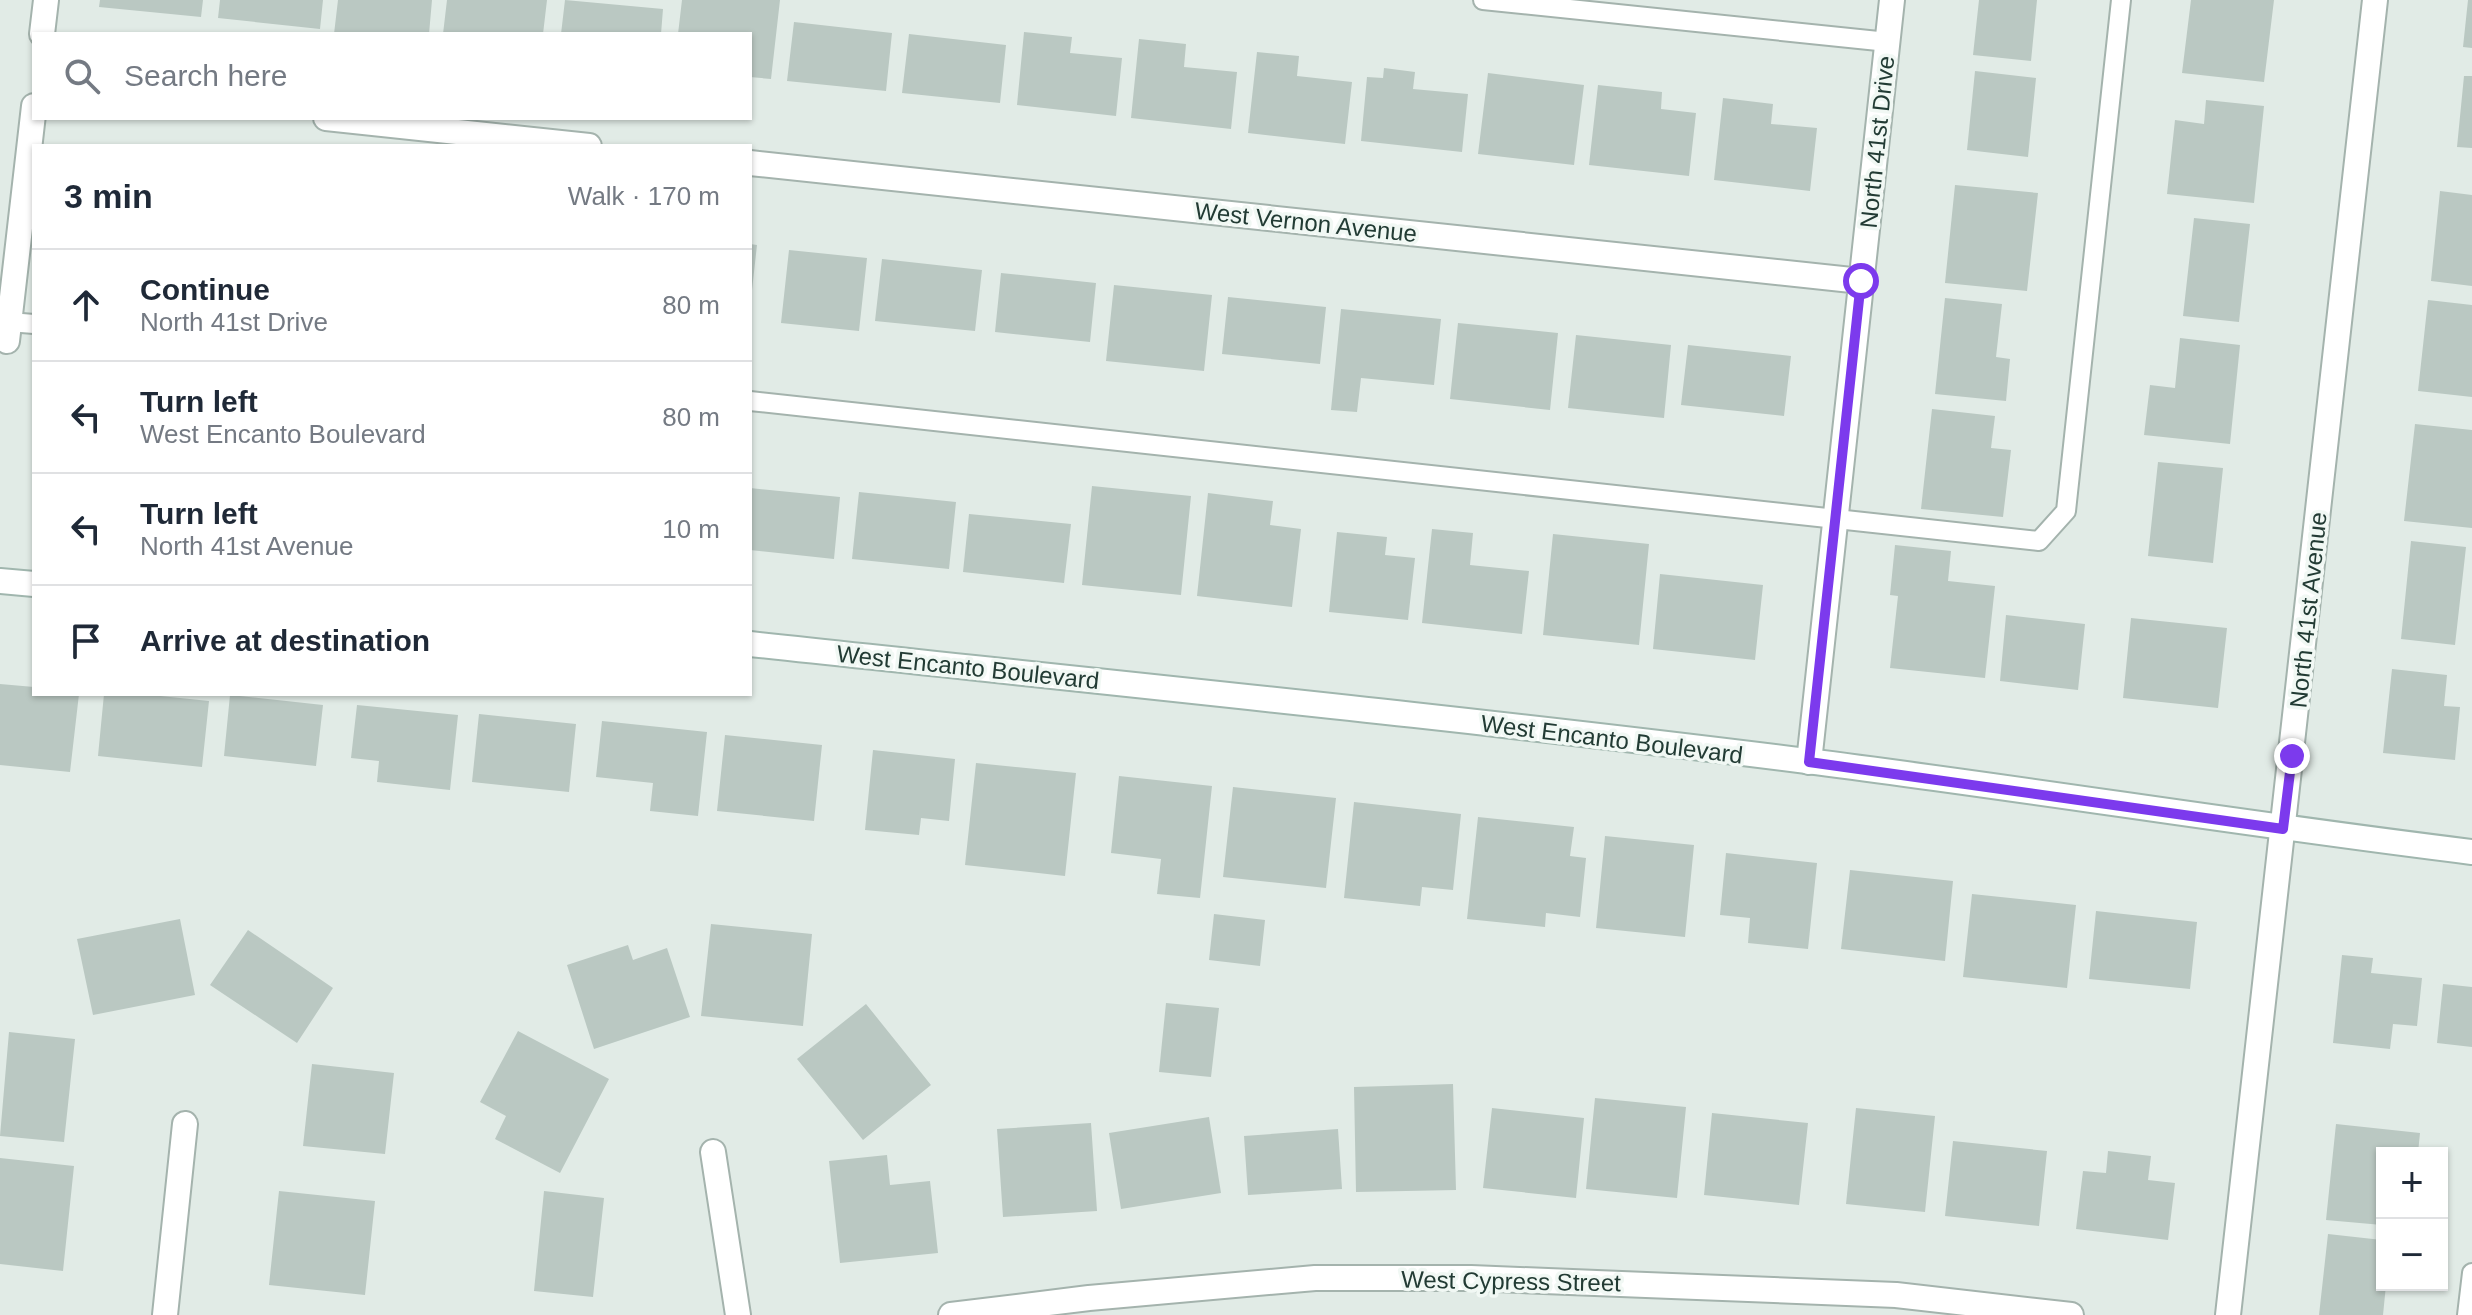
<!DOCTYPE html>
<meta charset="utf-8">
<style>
:root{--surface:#fff;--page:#f6f6f7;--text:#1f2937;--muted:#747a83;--line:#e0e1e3}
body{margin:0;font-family:Helvetica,sans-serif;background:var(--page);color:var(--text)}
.controls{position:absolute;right:24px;bottom:24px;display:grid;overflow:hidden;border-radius:0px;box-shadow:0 2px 6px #0004}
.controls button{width:72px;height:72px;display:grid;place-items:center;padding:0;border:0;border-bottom:2px solid var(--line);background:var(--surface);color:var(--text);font:40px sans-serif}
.stop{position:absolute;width:24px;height:24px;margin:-18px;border:6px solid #7c3aed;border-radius:50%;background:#fff}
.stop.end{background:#7c3aed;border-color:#fff;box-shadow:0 2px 8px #0008}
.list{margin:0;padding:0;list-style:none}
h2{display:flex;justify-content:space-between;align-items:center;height:104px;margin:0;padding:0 32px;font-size:34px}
h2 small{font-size:26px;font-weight:400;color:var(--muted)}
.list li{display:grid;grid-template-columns:52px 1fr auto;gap:24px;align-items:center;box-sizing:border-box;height:112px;padding:0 32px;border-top:2px solid var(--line)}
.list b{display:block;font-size:30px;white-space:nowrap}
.list p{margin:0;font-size:26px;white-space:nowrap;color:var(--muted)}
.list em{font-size:26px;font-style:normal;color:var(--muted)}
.icon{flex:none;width:44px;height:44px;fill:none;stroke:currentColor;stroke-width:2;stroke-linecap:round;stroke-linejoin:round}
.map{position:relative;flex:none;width:2472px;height:1315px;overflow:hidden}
.search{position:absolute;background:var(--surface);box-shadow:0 2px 6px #0004;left:32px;top:32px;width:720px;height:88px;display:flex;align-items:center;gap:20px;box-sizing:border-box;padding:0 28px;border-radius:0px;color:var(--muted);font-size:30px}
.panel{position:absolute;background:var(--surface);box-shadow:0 2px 6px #0004;left:32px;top:144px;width:720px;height:552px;border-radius:0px}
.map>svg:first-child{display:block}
.building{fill:#bac8c2}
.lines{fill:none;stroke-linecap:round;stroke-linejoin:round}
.lane-casing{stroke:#a4b3ad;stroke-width:22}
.street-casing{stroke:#a4b3ad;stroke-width:28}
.secondary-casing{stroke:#a0b6ae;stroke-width:28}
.lane{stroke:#fff;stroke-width:18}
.street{stroke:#fff;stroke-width:24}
.secondary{stroke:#fff;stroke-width:24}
.route{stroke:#7c3aed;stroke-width:10}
.labels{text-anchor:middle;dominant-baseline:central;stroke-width:7;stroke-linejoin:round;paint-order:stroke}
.street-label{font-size:24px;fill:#223b34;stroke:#f1f8f4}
</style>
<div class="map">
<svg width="2472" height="1315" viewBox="0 0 2472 1315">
<rect width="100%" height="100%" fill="#e1ebe6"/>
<path class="building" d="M100,0h103l-2,17 -102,-10z
M220,0h103l-3,29 -102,-11z
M338,0h94l-3,34h-95z
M447,0h100l-4,34h-100z
M565,0l98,9 -2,25h-100z
M682,0h98l-9,79 -21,-2v-43h-72z
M1979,0h58l-6,61 -58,-6z
M2191,0h83l-10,82 -82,-9z
M2468,0h4v48l-9,-1z
M794,22l98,11 -6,58 -99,-10z
M1024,32l48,5 -2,16 52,5 -6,58 -99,-11z
M909,34l97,11 -6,58 -98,-10z
M1139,39l47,5 -2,23 53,5 -6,57 -100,-11z
M1257,52l42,4 -2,20 55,6 -7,62 -97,-11z
M1384,68l31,4 -2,17 55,5 -6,58 -101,-11 6,-64 16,1z
M1975,71l61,7 -8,79 -61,-7z
M1488,73l96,12 -10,80 -96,-11z
M2464,76h8v72l-15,-1z
M1598,85l64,7 -1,17 35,4 -7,63 -100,-11z
M1723,98l50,6 -2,20 46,4 -7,63 -96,-11z
M2206,100l58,6 -10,97 -87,-9 8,-74 29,4z
M1955,185l83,8 -11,98 -82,-8z
M2440,191l32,4v91l-41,-5z
M2194,218l56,6 -11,98 -56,-6z
M750,244l7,1 -5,45h-2z
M789,250l78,8 -8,73 -78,-8z
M882,259l100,11 -7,61 -100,-10z
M1001,273l95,10 -6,59 -95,-10z
M1114,285l98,10 -8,76 -98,-10z
M1228,297l98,10 -6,57 -98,-10z
M1945,298l57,6 -6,53 14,2 -4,42 -71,-7z
M2428,300l44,5v92l-54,-6z
M1341,309l100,10 -7,66 -73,-7 -4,34 -26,-2z
M1458,323l100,10 -8,77 -100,-11z
M1576,335l95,10 -7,73 -96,-10z
M2180,338l60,7 -10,99 -86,-9 6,-50 25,3z
M1688,345l103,11 -7,60 -103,-11z
M1932,409l63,7 -4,32 20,2 -8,67 -82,-8z
M2415,424l57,6v98l-68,-7z
M2158,462l65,6 -10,95 -65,-7z
M1092,486l99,10 -10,99 -99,-10z
M750,488l90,9 -6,62 -84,-9z
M859,492l97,10 -7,67 -97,-10z
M1208,493l65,8 -3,24 31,4 -9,78 -95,-11z
M969,514l102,10 -7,59 -101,-11z
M1432,529l41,4 -3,32 59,6 -7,63 -100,-11z
M1337,532l50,5 -2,18 30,3 -7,62 -79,-8z
M1553,534l96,10 -10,101 -96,-10z
M2411,541l55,6 -11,98 -54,-6z
M1895,545l56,6 -3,30 47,5 -10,92 -95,-10 8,-72 -8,-1z
M1660,574l103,11 -8,75 -102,-11z
M2006,615l79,9 -7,66 -78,-9z
M2131,618l96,10 -9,80 -95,-10z
M2392,669l55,6 -3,31 16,1 -5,53 -72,-7z
M0,684l34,3v7h45l-9,78 -70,-7z
M104,694h37l68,7 -7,66 -104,-11z
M230,695l93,10 -7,61 -92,-10z
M357,705l101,10 -8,75 -73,-8 2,-21 -28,-3z
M479,714l97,10 -7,68 -97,-10z
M602,721l105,11 -9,84 -48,-5 3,-28 -57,-6z
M725,735l97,10 -8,76 -97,-10z
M873,750l82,9 -6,62 -28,-3 -2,17 -54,-5z
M976,763l100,10 -11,103 -100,-11z
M1119,776l93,10 -12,112 -43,-4 4,-35 -50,-6z
M1233,787l103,11 -10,90 -103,-11z
M1354,802l107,12 -8,76 -31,-3 -2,19 -76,-8z
M1478,817l96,10 -4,29 16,2 -6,59 -34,-4 -1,14 -78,-8z
M1605,836l89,9 -9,92 -89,-9z
M1726,853l91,10 -9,86 -60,-6 2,-25 -30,-3z
M1850,870l103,11 -8,80 -104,-12z
M1972,894l104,11 -9,83 -104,-11z
M2096,911l101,11 -7,67 -101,-10z
M1214,914l51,6 -5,46 -51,-6z
M180,919l15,76 -102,20 -16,-76z
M711,924l101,10 -9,92 -102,-10z
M248,930l85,58 -36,55 -87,-58z
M628,945l5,15 34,-12 23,69 -96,32 -27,-84z
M2342,955l31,3 -2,15 51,5 -5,48 -24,-2 -3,25 -57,-6z
M2443,984l29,3v60l-35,-4z
M1166,1003l53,5 -8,69 -52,-5z
M866,1004l65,81 -68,55 -66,-81z
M518,1031l91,48 -49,94 -65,-34 11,-23 -26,-14z
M9,1032l66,7 -11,103 -64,-6z
M312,1064l82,9 -9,81 -82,-8z
M1453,1084l3,106 -100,2 -2,-105z
M1595,1098l91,9 -9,91 -91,-9z
M1492,1108l92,10 -8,80 -93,-10z
M1856,1108l79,8 -10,96 -79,-8z
M1712,1113l96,10 -9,82 -95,-10z
M1209,1117l12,76 -100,16 -12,-76z
M1091,1123l6,88 -94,6 -6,-88z
M2336,1124l84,9 -2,20h-36v72l-56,-5z
M1338,1129l4,60 -94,6 -4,-59z
M1953,1141l94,10 -8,75 -94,-10z
M2108,1151l43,5 -3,24 27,3 -7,57 -92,-11 7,-58 23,2z
M887,1155l3,30 40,-4 8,72 -98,10 -11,-102z
M0,1158l74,8 -11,105 -63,-7z
M279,1191l96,10 -10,94 -96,-10z
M544,1191l60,7 -11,99 -59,-6z
M2328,1234l54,6v45h4l-3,30h-64z"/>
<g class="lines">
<g class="lane-casing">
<path id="lane" d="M1483,0l405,42
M9,322l25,2
M750,401l1289,140 27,-30 55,-511
M2467,1315l5,-42"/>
</g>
<g class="street-casing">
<path id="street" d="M42,34l4,-34
M326,118l263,28
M750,163l1111,118
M7,341l27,-235
M1809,762l83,-762
M713,1152l25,163
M165,1315l20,-191
M951,1315l138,-17 226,-20h156l425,17 175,20
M2228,1315l147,-1315"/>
</g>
<g class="secondary-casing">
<path id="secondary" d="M0,581l34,3
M750,644c352,38 705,73 1057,117 222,28 443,64 665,91"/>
</g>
<use href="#lane" class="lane"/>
<use href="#street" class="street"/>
<use href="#secondary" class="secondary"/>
</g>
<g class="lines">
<path class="route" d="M1861,281l-52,481 474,67 9,-73"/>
</g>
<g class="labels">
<g class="street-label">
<text transform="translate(1877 142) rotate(-84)">North 41st Drive</text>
<text transform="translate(1306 222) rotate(6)">West Vernon Avenue</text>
<text transform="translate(2308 610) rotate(-84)">North 41st Avenue</text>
<text transform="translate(968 667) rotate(6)">West Encanto Boulevard</text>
<text transform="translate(1612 739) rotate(7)">West Encanto Boulevard</text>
<text transform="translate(1511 1281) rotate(1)">West Cypress Street</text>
</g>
</g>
</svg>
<div class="controls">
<button>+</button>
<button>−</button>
</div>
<div class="stop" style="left:1861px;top:281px"></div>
<div class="stop end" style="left:2292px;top:756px"></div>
<div class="search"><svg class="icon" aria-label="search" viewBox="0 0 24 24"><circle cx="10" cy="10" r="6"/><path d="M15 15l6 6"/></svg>Search here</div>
<section class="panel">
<h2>3 min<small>Walk · 170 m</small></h2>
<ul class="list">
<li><svg class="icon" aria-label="ahead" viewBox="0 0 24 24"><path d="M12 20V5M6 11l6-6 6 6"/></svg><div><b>Continue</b><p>North 41st Drive</p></div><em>80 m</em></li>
<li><svg class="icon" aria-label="left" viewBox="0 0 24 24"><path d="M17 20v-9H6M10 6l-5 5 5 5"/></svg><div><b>Turn left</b><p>West Encanto Boulevard</p></div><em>80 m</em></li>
<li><svg class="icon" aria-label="left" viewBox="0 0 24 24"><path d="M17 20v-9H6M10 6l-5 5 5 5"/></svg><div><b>Turn left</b><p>North 41st Avenue</p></div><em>10 m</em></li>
<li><svg class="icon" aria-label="arrive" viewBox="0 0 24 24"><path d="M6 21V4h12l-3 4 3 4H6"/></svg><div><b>Arrive at destination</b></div></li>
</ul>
</section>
</div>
